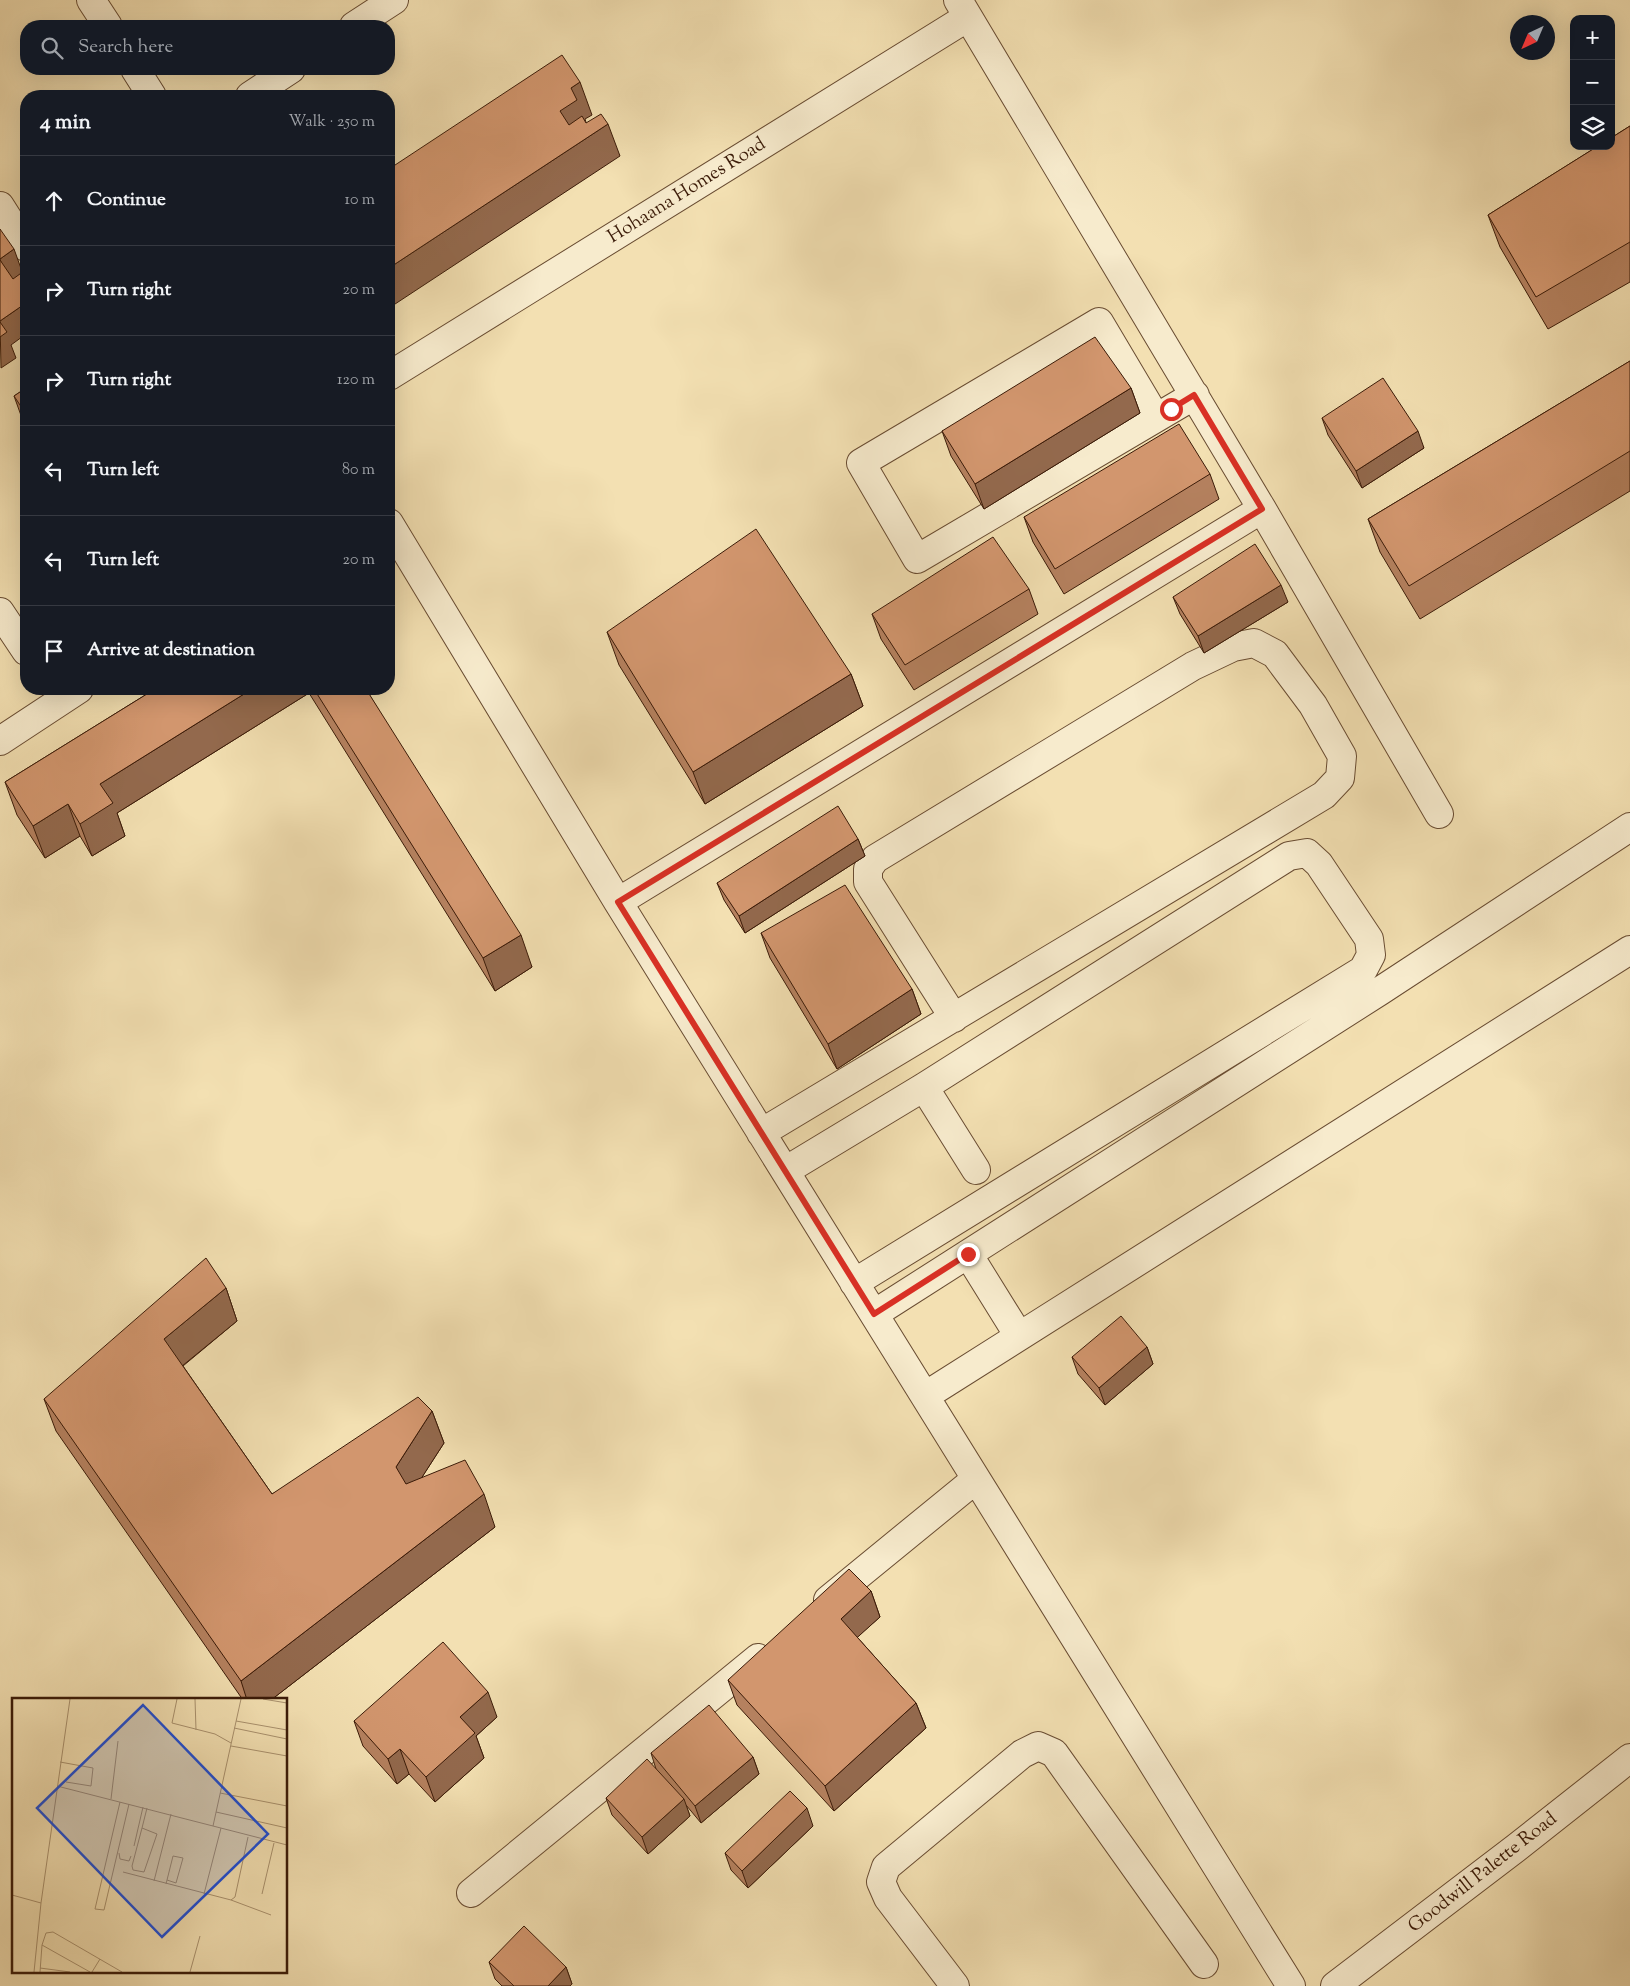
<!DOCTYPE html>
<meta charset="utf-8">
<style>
:root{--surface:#171b24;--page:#20242c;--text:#f1f3f6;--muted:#9ea1a6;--line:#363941}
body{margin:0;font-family:"Sorts Mill Goudy",serif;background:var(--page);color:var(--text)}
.controls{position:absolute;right:15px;top:15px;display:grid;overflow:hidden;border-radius:10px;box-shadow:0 5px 20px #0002}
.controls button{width:45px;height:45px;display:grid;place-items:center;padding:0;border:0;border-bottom:1px solid var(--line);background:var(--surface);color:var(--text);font:25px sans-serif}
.compass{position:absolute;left:1510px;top:15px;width:45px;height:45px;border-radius:50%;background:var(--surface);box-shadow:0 5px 20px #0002;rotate:224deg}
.stop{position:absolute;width:15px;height:15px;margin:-11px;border:4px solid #d93025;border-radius:50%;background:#fff}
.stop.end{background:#d93025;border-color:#fff;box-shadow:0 1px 5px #0008}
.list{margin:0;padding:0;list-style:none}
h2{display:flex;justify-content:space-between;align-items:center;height:65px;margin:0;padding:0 20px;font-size:21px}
h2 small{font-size:16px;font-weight:400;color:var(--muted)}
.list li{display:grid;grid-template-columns:32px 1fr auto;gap:15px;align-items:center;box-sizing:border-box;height:90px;padding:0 20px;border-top:1px solid var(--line)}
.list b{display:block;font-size:19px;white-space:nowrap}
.list em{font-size:16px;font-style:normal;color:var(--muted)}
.icon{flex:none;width:28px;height:28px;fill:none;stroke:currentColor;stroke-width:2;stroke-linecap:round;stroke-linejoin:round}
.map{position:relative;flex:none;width:1630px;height:1986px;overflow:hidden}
.search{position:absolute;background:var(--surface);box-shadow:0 5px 20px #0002;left:20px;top:20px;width:375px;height:55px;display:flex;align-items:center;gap:12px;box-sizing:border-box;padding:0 18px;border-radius:20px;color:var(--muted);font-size:19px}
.panel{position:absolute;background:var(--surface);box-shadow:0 5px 20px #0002;left:20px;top:90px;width:375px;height:605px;border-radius:20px}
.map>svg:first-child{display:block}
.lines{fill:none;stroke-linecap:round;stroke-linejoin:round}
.minor-casing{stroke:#694c32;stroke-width:30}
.minor{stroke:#f7ebcd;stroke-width:28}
.wall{fill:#b5815f;stroke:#3b1b08}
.shaded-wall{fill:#93694d;stroke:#3b1b08}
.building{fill:#d2966e;stroke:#3b1b08}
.route{stroke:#d93025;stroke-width:6}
.labels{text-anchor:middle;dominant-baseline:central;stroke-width:4;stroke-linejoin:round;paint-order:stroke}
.street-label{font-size:19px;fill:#3b1b08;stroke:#f7ebcd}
.inset-road{fill:none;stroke:#a9916e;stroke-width:1}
.view{fill:#1d4ed8;fill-opacity:0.15;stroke:#1d4ed8;stroke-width:2.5}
.inset-edge{fill:none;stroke:#3b1b08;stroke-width:2.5}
</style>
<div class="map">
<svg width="1630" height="1986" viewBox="0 0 1630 1986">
<rect width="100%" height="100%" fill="#f3e0b2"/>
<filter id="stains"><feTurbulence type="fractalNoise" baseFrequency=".004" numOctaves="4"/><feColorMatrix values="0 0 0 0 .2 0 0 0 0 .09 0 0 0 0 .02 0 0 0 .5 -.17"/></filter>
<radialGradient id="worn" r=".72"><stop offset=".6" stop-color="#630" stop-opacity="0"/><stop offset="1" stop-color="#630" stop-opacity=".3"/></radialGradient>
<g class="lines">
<g class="minor-casing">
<path id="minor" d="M91,0l17,26
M958,0l304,509 177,305
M354,26l40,-26
M135,69l17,27
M250,96l41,-27
M0,206l26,41
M389,376l579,-359
M1156,418l-57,-96 -238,141 56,96 239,-141 39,-23
M389,523l229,379 673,1084
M0,612l26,39
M0,741l79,-52
M618,902l644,-393
M924,1087l52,83
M761,1133l563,-338 16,-17 2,-22 -29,-51 -38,-51 -21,-11 -21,4 -40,19 -318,193 -7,10v13l86,136
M785,1171l139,-84 365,-231 18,-3 12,11 50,75 2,16 -8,15 -509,313
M968,1254l51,82
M874,1314l506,-323 250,-164
M925,1396l705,-446
M828,1600l148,-121
M471,1893l287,-235
M955,1986l-67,-88 -7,-16 5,-15 136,-113 16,-8 16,7 150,211
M1335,1986l181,-138 114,-90"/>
</g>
<use href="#minor" class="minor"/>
</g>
<path class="wall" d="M1630,126v156l-82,47 -48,-82 -12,-32z
M1630,361v130l-210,128 -40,-67 -12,-33z
M26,388v37l-3,-4 -9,-25z
M1131,388l9,25 -156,96 -33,-53 -9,-25z
M1322,418l102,30 -62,40 -34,-53z
M1210,474l9,25 -155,95 -31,-52 -9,-25z
M1029,589l9,25 -124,76 -33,-51 -9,-25z
M1173,597l115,5 -84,51 -24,-39z
M607,632l244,42 12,32 -158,98 -86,-139z
M155,689h211l166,278 -37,24 -186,-298 -192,120 8,23 -33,20 -12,-20 -35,22 -28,-43 -12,-33z
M858,839l7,17 -120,77 -21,-33 -7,-17z
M761,933l151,56 9,25 -84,55 -67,-111z
M226,1288l11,33 -54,45 89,128 160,-83 12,32 -22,34 73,50 -224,173h-28l-187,-269 -12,-32z
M1147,1347l6,17 -48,41 -27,-31 -6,-17z
M871,1591l9,26 -23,20 59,66 10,25 -92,83 -97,-106 -9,-25z
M497,1717l-21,19 8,22 -49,44 -26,-28 -12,10 -34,-38 -9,-25z
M651,1753l102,4 6,17 -58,49 -15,-18 4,11 -42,38 -36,-39 -6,-17 50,-29z
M813,1826l-65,62 -17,-18 -6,-17z
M489,1962l77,5 6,17 -2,2h-68l-7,-7z"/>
<path class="shaded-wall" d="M580,82l12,33 -7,4 4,13 -17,12 -12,-33 11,-23z
M608,124l12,32 -231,152v-40z
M14,249l9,25 -14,11 -9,-26z
M26,303v31l-15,11 5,13 -15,10 -1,-47z
M1131,388l9,25 -156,96 -9,-25z
M1418,431l6,17 -62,40 -6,-17z
M1281,585l7,17 -84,51 -6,-17z
M851,674l12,32 -158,98 -12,-32z
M252,689h55l2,4 -192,120 8,23 -33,20 -12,-32 20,-40z
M68,804l12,32 -35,22 -12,-32z
M858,839l7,17 -120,77 -6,-17z
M521,935l11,32 -37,24 -12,-33z
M912,989l9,25 -84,55 -9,-25z
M226,1288l11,33 -61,50 -12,-32z
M1147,1347l6,17 -48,41 -6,-17z
M432,1411l12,32 -36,56 -12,-32z
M484,1494l11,33 -224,173h-24l-6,-19z
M871,1591l9,26 -30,27 -9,-25z
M488,1692l9,25 -21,19 8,22 -49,44 -9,-25 34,-60z
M916,1703l10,25 -92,83 -9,-25z
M400,1749l9,25 -12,10 -9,-25z
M753,1757l6,17 -58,49 -6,-17z
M684,1799l6,17 -42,38 -6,-17z
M807,1808l6,18 -65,62 -6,-17z
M566,1967l6,17 -2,2h-22z"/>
<path class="building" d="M562,55l18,27 -9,6 6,12 -17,11 9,14 13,-9 4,7 15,-9 7,10 -219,144v-99z
M1630,126v116l-94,55 -48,-82 110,-69h13v-8z
M0,229l14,20 -14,10z
M0,260l13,19 11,-8 2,3v29l-26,18z
M0,322l7,10 -7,5z
M1095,337l36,51 -156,96 -33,-53z
M1630,361v90l-221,135 -41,-67z
M1383,378l35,53 -62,40 -34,-53z
M26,388v26l-12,-18z
M1179,424l31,50 -155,95 -31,-52z
M756,529l95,145 -158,98 -86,-140z
M993,537l36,52 -124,76 -33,-51z
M1255,544l26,41 -83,51 -25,-39z
M155,689h97l-152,95 13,19 -33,21 -12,-20 -35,22 -28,-44z
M314,689h52l155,246 -38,23z
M838,806l20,33 -119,77 -22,-33z
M845,885l67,104 -84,55 -67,-111z
M206,1258l20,30 -62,51 108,155 146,-97 14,14 -36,56 10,17 59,-24 19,34 -243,187 -197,-282z
M1121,1316l26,31 -48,41 -27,-31z
M849,1569l22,22 -30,28 75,84 -91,83 -97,-106z
M443,1642l45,50 -28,25 15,16 -49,44 -26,-28 -12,10 -34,-38z
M709,1705l44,52 -58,49 -44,-53z
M647,1759l37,40 -42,38 -36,-39z
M790,1791l17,17 -65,63 -17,-18z
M524,1926l42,41 -18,19h-34l-25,-24z"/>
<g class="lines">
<path class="route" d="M968,1254l-94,60 -256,-412 644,-393 -68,-114 -23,14"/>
</g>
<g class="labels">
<g class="street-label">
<text transform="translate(687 191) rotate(-32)">Hohaana Homes Road</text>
<text transform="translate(1483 1873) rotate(-38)">Goodwill Palette Road</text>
</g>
</g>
<g transform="translate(12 1698)">
<rect width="275" height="275" fill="#f3e0b2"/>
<path class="inset-road" d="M165,1l-5,24 43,11 16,9M183,1l1,31M251,1l24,4M224,23l51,9M222,30l53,11M219,48l56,10M48,64l33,6 -2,18 -25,-4M45,88l230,59M208,95l67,13M99,101l7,-58M108,104l-25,107 9,1 25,-106M204,114l71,16M201,128l28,-127M130,130l15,6 -13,38 -11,-2 -1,-4 10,-38 5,-20M122,148l9,-39M107,155l1,6 9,2 2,-5M111,174l108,28 4,-3 13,-60M142,183l17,-67M154,186l7,-28 10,2 -7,25 -9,-3M192,196l17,-66M250,196l12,-51M0,197l29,8 29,-204M219,202l40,15M30,247l4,-12 7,-1 69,40M28,270l30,4M22,274l7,-69M28,274l2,-27 48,27M80,274l8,-13M178,274l10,-36"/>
<path class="view" d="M131,7l125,129 -106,103 -125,-129z"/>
<rect width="275" height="275" class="inset-edge"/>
</g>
<rect width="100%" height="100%" filter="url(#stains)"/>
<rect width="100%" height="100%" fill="url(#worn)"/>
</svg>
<div class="controls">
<button>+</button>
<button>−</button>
<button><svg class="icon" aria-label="layers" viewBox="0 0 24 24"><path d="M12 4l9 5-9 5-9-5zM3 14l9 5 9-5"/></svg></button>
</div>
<svg class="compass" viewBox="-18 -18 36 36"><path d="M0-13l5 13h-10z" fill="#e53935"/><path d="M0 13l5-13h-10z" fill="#9ea1a6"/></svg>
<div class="stop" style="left:1171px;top:409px"></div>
<div class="stop end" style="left:968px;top:1254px"></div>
<div class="search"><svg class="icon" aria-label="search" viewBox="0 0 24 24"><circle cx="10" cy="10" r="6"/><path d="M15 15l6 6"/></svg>Search here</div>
<section class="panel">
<h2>4 min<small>Walk · 250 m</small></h2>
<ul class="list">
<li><svg class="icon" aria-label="ahead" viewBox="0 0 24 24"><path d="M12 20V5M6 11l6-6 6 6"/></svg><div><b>Continue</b></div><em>10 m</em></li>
<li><svg class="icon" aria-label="right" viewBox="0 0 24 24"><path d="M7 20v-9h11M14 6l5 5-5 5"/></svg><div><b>Turn right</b></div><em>20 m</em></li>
<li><svg class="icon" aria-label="right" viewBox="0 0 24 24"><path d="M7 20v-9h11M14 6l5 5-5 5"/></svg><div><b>Turn right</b></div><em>120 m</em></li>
<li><svg class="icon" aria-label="left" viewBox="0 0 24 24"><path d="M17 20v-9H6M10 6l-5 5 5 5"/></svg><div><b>Turn left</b></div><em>80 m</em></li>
<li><svg class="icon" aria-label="left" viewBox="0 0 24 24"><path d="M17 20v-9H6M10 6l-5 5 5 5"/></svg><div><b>Turn left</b></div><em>20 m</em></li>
<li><svg class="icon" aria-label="arrive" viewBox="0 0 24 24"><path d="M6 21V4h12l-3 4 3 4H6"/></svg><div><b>Arrive at destination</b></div></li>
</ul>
</section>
</div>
